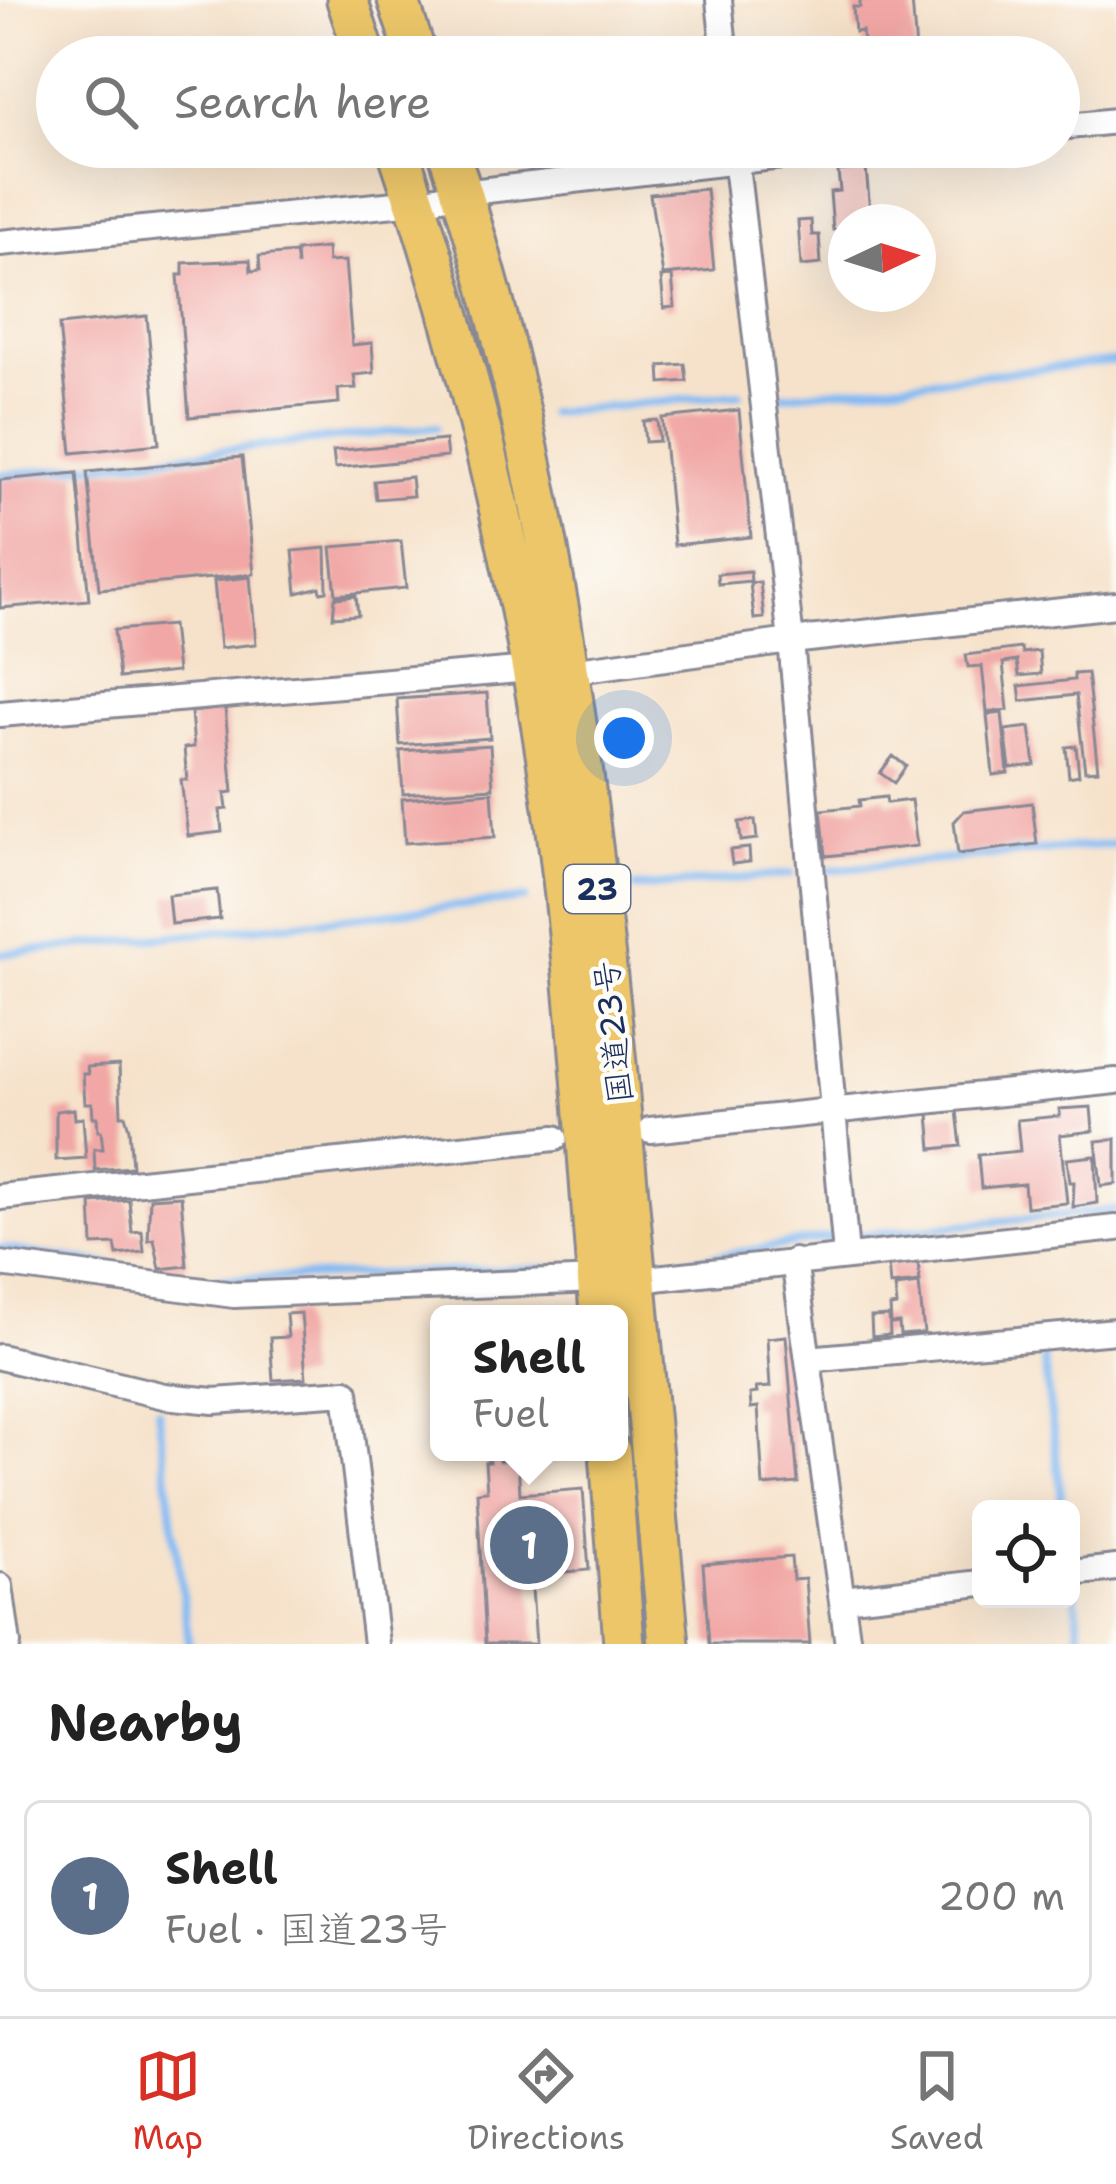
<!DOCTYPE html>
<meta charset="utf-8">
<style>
:root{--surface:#fff;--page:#f2f2f2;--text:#222;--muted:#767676;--line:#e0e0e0;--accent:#d93025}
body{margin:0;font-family:"Shantell Sans","Klee One",sans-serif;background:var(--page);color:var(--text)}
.controls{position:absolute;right:36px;bottom:36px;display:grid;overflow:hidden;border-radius:18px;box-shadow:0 12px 48px #0002}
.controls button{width:108px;height:108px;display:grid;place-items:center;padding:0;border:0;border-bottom:3px solid var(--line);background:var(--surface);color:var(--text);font:60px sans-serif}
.compass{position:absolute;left:828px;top:204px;width:108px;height:108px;border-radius:50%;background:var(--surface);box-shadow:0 12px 48px #0002;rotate:86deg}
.you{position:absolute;left:624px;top:738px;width:42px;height:42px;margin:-30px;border:9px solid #fff;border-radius:50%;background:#1a73e8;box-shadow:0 0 0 18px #1a73e833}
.badge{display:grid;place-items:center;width:78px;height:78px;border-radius:50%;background:var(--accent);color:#fff;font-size:39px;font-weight:700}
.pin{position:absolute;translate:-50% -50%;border:6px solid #fff;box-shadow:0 3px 12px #0006}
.popup{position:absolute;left:430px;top:1305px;width:198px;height:156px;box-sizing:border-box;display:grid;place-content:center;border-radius:18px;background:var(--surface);filter:drop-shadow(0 3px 9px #0005);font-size:39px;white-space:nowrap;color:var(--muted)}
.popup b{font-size:45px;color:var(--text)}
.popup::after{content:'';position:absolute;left:50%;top:100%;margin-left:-24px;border:24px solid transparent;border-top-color:var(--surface)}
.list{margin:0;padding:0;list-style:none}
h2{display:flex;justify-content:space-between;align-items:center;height:156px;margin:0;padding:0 48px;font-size:51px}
h2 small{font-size:39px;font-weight:400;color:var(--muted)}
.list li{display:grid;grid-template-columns:78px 1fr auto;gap:36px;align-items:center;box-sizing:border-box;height:192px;margin:0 24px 24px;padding:0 24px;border:3px solid var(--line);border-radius:18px}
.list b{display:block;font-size:45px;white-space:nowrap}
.list p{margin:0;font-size:39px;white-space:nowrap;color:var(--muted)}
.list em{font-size:39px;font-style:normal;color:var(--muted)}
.icon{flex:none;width:66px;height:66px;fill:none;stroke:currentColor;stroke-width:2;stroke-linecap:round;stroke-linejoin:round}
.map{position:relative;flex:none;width:1116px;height:1644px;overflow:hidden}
.search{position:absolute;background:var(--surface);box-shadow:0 12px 48px #0002;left:36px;right:36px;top:36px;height:132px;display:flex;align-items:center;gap:30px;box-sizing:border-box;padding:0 42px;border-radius:66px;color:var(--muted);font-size:45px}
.sheet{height:372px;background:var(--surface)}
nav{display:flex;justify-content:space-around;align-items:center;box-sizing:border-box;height:168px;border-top:3px solid var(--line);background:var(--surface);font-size:33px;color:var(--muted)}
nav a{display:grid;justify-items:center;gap:6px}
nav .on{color:var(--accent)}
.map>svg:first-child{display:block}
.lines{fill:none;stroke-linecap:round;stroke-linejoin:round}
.stream{stroke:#84bbf3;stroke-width:8}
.building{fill:#f1a7a5}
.minor-casing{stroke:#888894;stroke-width:30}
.trunk-casing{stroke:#888894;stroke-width:45}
.minor{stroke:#fff;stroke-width:24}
.trunk{stroke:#ecc669;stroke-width:39}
.labels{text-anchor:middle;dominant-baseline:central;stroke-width:9;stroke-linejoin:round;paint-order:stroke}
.shield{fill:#fdfcf7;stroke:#5f6c8c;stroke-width:3}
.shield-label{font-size:30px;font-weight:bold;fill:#1b2f5e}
.street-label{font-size:33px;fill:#1b2f5e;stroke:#fdfcf7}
</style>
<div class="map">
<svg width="1116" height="1644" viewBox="0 0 1116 1644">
<rect width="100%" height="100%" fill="#fdfcf7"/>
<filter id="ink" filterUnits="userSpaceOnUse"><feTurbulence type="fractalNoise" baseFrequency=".00833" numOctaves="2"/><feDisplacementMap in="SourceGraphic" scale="24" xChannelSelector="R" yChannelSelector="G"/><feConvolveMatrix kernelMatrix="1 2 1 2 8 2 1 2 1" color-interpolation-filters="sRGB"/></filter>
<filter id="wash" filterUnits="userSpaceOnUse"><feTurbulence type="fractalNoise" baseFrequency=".004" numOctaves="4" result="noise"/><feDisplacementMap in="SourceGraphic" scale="48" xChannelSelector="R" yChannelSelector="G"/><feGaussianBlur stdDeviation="2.7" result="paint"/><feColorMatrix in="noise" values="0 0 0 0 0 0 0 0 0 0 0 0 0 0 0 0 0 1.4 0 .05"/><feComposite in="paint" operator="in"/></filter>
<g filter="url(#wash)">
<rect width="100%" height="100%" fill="#f6e2ca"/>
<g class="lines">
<path class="stream" d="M777,396l339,-35
M549,413l191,-19
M0,475l436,-48
M830,870l286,-26
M635,888l156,-14
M0,954l525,-55
M859,1235l257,-25
M0,1248l137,22
M668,1264l165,-27
M205,1280l358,-12
M1043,1354l20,155
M158,1410l31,234
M1071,1561l45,-6
M1074,1584l7,60"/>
</g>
<g id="blocks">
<path class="building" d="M860,0h52l4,51h-5l1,6h-48l-2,-26 -7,1 -2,-25h7z
M866,168l5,54h-25v7l-13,1 -3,-38 10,-1 -2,-20z
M706,189l8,81 -51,5 -13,-81z
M811,220l1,15h7l2,29 -20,2 -3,-45z
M327,248l1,14 17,-1 7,84 20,-2 2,30 -20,2 2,13 -18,1 1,14 -150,14 -11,-142h5v-12l67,-3 1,11 9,-1 -1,-14 36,-3 2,13 -1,-15z
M672,276l3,31 -11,1 -3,-31z
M147,316l12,128 -87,9 -13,-128z
M685,364l2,17 -26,2 -1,-17z
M739,410l12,127 -77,8 -12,-127z
M657,420l2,21 -14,1 -2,-21z
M445,440l2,17 -112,11 -2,-17z
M242,457l12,117 -155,15 -12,-117z
M77,473l12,127 -89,8v-128z
M411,477l2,19 -37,3 -2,-18z
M401,541l5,47 -70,7 -5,-48z
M326,548l1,43 -6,1 -1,-5 -23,6 -4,-42z
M750,571l1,10 -33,3 -1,-10z
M250,577l6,67 -36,4 -6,-67z
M760,582l4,36 -10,1 -4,-36z
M356,596l2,19 -25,2 2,-19z
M172,625l5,47 -58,6 -5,-48z
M1021,648l1,5 17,-2 2,23 -22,2 -2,-15 -14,2 5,47 -21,2 -5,-46 -14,1 -2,-12z
M1087,673l11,97 -13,1 -9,-76 -55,6 -2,-15 55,-6v-6z
M487,693l3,45 -90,7 -3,-46z
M225,708l8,84 -8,1 2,16 -7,1 2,22 -34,4 -7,-56h6l-3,-32 10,-1 -3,-35z
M1002,713l6,60 -15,2 -6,-60z
M1030,727l5,38 -25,3 -5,-38z
M490,745l3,43 -90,6 -3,-43z
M1076,746l3,29 -10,2 -3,-30z
M893,756l13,10 -12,17 -14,-10z
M492,792l3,45 -90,6 -3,-44z
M886,797l1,6 24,-3 6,46 -91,10 -5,-46 39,-4 -1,-6z
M1032,803l5,41 -79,10 -4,-32 10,-11z
M755,820l2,19 -16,2 -2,-19z
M749,848l1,14 -18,2 -2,-14z
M217,890l3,29 -49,5 -3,-29z
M119,1065l2,50h4l4,14 3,38 -37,3 -1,-21h9l-2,-18h-3l-1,-14h-4l-1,-14h-7l-2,-29h5l-1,-7z
M1091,1107l2,24 -33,4 7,68 -41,4 -2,-23 -43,4 -3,-33 42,-4 -3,-31 43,-4 -1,-7z
M74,1109l1,10 8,-1 3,40 -30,2v-49z
M957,1111l4,35 -29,3 -3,-35z
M1116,1139v45l-15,2 -5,-45z
M1095,1156l2,47 -24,4 1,-25h-4l-3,-23z
M181,1196l6,70 -27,3 -6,-30 -6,1 2,-42z
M129,1200l3,32 10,-1 2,21 -27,3 -2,-11 -22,1 -2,-42z
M918,1262l2,20 -30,3 -2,-21z
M919,1284l5,49 -24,2 -1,-12 -8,1 -1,-17 7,-1 -2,-19z
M301,1313l5,65 -33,2 -3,-42 18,-1 -2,-23z
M889,1316l1,19 -18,2 -1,-20z
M786,1336l12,147 -35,3 -5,-79 -7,1 -1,-14 7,-1 -1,-5 14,-1 -3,-49z
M488,1452h10l1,9 19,-1 2,34 63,-5 6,81 -58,5 5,69h-51l-8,-152 10,-1 -2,-29h4z
M791,1557l2,23 12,-1 5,65h-101l-6,-80z"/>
</g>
</g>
<g filter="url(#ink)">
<use href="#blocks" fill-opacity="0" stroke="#888894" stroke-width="3"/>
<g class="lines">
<g class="minor-casing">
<path id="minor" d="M719,0l6,57
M1059,127l57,-6
M734,147l57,494 55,614
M0,243l416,-41 46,-9 398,-46
M570,671l221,-30 325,-36
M0,714l530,-45
M650,1130l466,-49
M0,1197l555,-59
M794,1261l54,383
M0,1264l234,31 363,-15
M637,1280l479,-52
M0,1357l164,39 50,5 132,-9 30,252
M808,1359l308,-28
M1071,1573l45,-5
M0,1586l8,58
M843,1599l138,-16"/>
</g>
<g class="trunk-casing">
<path id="trunk" d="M347,0l19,57
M398,0l19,57
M397,147c73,214 126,437 157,661 23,167 33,338 46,506
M447,147c100,299 139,614 170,927 18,190 35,380 52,570
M610,1452l14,192"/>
</g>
<use href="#minor" class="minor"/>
<use href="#trunk" class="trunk"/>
</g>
</g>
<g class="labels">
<rect class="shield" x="564" y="865" width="66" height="48" rx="9"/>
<g class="shield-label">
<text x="597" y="889">23</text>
</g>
<g class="street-label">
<text transform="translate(613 1032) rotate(-96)">国道23号</text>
</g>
</g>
</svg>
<div class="controls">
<button><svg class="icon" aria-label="locate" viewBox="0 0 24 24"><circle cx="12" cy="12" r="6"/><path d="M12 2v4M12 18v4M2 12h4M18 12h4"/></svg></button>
</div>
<svg class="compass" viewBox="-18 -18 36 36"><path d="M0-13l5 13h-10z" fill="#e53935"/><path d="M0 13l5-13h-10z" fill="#767676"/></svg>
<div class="you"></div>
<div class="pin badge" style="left:529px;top:1545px;background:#5c6f8a">1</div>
<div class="popup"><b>Shell</b>Fuel</div>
<div class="search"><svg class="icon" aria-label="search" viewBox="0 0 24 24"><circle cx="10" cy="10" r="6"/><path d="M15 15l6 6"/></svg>Search here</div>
</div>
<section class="sheet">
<h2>Nearby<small></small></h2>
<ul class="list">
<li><span class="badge" style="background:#5c6f8a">1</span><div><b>Shell</b><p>Fuel · 国道23号</p></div><em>200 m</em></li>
</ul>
</section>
<nav>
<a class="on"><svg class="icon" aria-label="map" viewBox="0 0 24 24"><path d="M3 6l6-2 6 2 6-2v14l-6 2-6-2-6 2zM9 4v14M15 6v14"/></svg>Map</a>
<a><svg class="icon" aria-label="directions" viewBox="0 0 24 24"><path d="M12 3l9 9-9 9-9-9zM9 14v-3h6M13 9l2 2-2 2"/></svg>Directions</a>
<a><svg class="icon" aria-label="saved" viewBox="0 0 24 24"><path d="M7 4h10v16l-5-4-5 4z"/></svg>Saved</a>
</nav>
